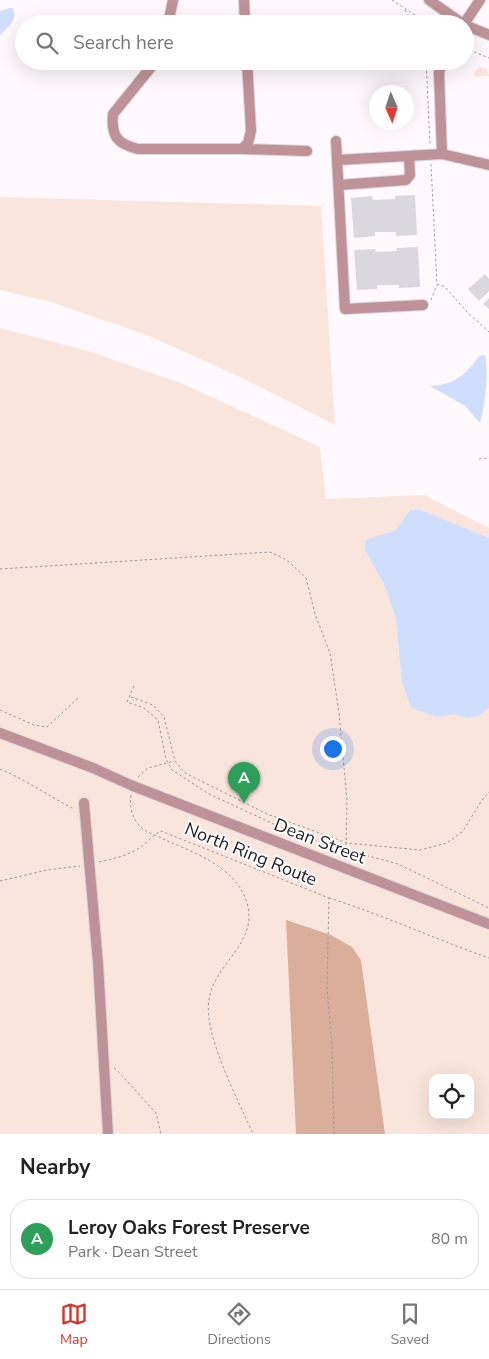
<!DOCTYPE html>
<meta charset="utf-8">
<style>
:root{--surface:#fff;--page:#f2f2f2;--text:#222;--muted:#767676;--line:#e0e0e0;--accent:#d93025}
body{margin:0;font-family:"Nunito Sans",sans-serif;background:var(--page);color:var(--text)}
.controls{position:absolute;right:15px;bottom:15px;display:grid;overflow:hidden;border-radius:10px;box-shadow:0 5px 20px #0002}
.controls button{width:45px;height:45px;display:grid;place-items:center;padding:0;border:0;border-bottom:1px solid var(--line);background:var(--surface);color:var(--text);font:25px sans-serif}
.compass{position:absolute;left:369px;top:85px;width:45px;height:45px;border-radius:50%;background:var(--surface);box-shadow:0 5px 20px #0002;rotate:177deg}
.you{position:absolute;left:332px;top:748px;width:18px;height:18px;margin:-12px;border:4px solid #fff;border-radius:50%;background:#1a73e8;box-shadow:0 0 0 8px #1a73e833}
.badge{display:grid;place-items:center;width:32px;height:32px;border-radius:50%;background:var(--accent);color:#fff;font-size:16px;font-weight:700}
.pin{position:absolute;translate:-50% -41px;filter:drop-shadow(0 1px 2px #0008)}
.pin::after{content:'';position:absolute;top:26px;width:18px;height:15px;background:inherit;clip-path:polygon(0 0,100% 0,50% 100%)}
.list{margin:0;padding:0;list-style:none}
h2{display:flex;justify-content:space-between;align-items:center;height:65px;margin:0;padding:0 20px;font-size:21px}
h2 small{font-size:16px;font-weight:400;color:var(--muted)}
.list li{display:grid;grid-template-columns:32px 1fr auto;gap:15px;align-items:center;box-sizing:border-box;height:80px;margin:0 10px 10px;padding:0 10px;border:1px solid var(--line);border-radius:20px}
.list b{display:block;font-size:19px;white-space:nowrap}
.list p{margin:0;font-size:16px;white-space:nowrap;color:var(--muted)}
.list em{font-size:16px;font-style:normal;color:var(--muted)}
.icon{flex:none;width:28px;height:28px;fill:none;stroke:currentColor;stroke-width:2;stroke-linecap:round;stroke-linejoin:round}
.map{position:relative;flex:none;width:489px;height:1134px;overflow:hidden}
.search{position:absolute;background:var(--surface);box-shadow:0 5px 20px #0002;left:15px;right:15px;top:15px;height:55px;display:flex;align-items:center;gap:12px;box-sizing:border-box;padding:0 18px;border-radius:28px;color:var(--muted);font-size:19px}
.sheet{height:155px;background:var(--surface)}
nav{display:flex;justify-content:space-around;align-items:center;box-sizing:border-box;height:70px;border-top:1px solid var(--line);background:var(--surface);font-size:14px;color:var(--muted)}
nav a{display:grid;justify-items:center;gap:2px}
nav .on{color:var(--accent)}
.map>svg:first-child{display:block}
.green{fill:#fae5dc;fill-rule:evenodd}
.forest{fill:#daae9b}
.water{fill:#d0defe}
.building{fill:#dad8de}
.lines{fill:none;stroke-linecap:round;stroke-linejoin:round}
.minor-casing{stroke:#dbd6da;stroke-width:12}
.path{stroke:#9d989b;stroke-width:1;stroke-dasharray:2.5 2.5;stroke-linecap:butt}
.minor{stroke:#be9298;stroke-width:10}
.labels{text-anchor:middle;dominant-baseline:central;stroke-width:4;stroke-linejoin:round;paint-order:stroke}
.street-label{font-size:18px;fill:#211f21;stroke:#fff}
</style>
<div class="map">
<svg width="489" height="1134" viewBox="0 0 489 1134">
<rect width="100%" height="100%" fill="#fff9fd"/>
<path class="green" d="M481,67l6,2 2,7 -15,1 2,-7z
M0,197l321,9 14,219 -95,-48 -93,-42 -96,-33 -51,-12z
M0,328l88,23 93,32 139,64 6,52 98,-4 65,33v606h-489zM433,1078h37v37h-37z"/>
<path class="forest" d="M286,920l45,15 21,12 9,13 24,174h-89z"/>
<path class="water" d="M9,8h4c5,12 -5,19 -13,27v-24z
M485,355c4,19 0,49 -5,68l-15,-17 -35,-20c24,-1 36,-11 49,-30z
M410,510h11l68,28v170l-11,8 -10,2 -14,-4 -17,3 -26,-9 -9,-26 -6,-63 -12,-35 -19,-34 1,-10 30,-10z"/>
<path class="building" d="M415,195l2,40 -21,1v-4h-21v4l-21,2 -3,-40 21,-2 1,4 22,-1v-3z
M418,247l2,40 -21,1v-3h-22v4l-20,1 -3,-40 22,-1 -1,3 22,-1 -1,-3z
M485,274l4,5v12l-10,10 -11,-12z
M489,298v11l-6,-5z"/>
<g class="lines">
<g class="minor-casing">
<path id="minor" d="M244,0l1,24
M429,0l34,24
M168,24l5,-24
M464,24l16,-24
M465,25l24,10
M156,61l-43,53c-2,22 4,30 25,35h104l6,-6 3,-12 -4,-70
M336,141l9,168 78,-4
M242,149l65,2
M442,154l-3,-81 3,-12
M338,160l104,-6 47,11
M339,185l67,-5 4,-5 -1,-19
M0,733l93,35 40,18 356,138
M84,803l14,160 10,171"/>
</g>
<path class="path" d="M392,0l37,24
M405,10l9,14
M438,24l2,-3
M465,48l24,10
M426,61l4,84
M431,164l6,120 8,3 22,25 22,20
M431,300l6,-15
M479,459l10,-1
M0,569l270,-17 17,8 19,18 9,36 15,39 9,60 8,87 -1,50
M134,686l-7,16 17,6 14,12 8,39 6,11 37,24 84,39 53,17 52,14 91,44
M131,697l22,8 11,12 11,44 10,12 82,41 80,29 73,7 27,-7 16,-12 19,-31 7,-8
M0,710l34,15 13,2 31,-29
M0,769c26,11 49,27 74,40
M138,777l10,-9 26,-7
M131,795c-2,14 2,28 15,36 5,3 12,5 17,8 30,13 71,27 83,61 15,42 -31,62 -37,99 -6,36 29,100 44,135
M99,862c14,-3 31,-7 43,-16 7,-5 11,-11 19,-15l168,67 -2,90 5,59 2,87
M0,881l47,-11 33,-4
M329,898c54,17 106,41 160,60
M114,1068l3,2 39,43 5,21"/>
<use href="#minor" class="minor"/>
</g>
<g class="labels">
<g class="street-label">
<text transform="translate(320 841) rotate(21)">Dean Street</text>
<text transform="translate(251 854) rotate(22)">North Ring Route</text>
</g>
</g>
</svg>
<div class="controls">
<button><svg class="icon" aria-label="locate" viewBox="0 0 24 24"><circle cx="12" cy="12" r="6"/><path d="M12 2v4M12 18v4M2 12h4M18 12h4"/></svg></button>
</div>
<svg class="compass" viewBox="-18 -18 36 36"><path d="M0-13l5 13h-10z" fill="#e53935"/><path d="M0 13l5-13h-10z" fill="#767676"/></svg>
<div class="you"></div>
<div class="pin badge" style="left:244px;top:803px;background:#2e9e5b">A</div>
<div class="search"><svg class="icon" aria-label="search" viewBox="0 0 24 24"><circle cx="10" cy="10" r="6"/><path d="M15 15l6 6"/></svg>Search here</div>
</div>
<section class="sheet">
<h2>Nearby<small></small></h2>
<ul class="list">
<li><span class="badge" style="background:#2e9e5b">A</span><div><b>Leroy Oaks Forest Preserve</b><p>Park · Dean Street</p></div><em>80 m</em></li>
</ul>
</section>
<nav>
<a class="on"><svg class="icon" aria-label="map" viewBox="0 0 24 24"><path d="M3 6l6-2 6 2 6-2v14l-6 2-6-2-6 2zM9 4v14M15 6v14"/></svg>Map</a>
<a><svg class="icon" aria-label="directions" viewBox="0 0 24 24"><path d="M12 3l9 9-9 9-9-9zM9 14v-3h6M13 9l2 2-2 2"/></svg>Directions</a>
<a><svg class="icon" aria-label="saved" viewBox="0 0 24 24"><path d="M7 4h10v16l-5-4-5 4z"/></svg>Saved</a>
</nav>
